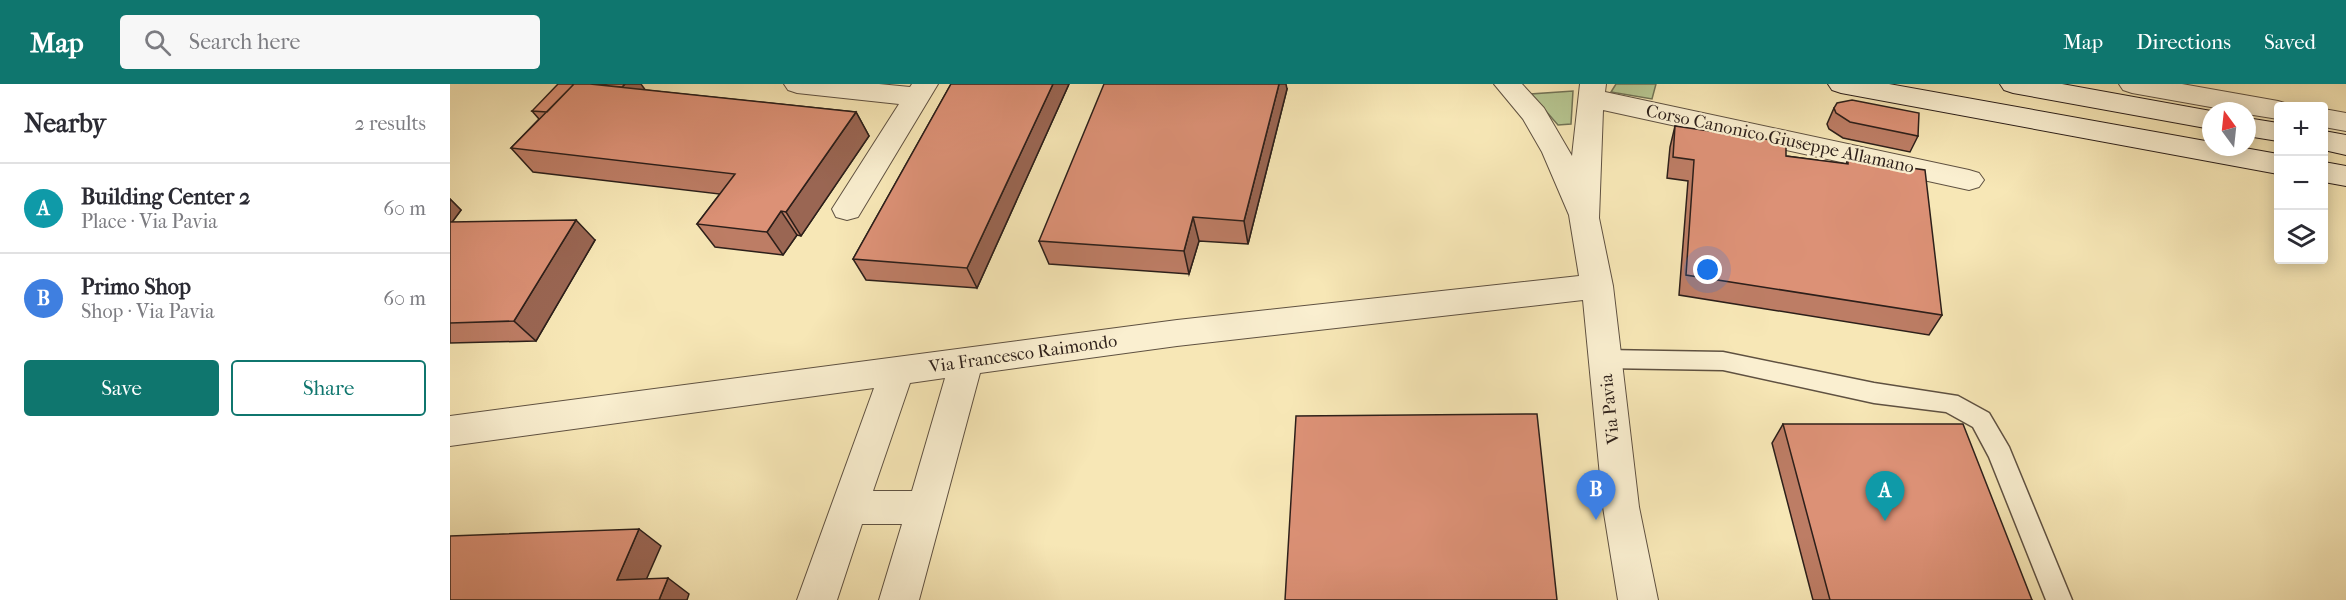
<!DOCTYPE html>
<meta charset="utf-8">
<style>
:root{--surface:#fff;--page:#f7f7f7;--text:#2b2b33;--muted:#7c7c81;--line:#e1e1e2;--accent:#0f766e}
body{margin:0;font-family:"IM FELL French Canon",serif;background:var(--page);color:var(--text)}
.controls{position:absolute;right:18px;top:18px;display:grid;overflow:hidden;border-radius:6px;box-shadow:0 3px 15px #0003}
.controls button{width:54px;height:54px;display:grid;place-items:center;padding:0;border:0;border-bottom:2px solid var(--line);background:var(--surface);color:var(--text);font:30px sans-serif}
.compass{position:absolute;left:1752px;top:18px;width:54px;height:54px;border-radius:50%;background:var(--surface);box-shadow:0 3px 15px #0003;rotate:345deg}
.you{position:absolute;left:1258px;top:186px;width:21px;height:21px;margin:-15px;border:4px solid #fff;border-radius:50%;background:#1a73e8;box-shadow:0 0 0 9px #1a73e833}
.badge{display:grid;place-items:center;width:39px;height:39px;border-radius:50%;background:var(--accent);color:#fff;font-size:20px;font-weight:700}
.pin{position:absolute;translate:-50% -50px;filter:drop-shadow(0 2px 3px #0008)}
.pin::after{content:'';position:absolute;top:32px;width:21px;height:18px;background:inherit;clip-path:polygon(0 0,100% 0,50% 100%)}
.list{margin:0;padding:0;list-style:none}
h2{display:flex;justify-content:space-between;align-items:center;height:78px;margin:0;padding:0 24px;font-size:26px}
h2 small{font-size:20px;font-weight:400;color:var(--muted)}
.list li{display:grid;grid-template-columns:39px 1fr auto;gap:18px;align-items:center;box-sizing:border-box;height:90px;padding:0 24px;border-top:2px solid var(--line)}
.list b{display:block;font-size:22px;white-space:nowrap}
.list p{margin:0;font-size:20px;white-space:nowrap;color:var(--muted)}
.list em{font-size:20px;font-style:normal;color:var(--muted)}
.actions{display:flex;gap:12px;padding:18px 24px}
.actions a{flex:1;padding:14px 0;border:2px solid var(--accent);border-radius:6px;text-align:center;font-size:21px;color:var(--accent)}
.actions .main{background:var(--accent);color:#fff}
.icon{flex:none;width:33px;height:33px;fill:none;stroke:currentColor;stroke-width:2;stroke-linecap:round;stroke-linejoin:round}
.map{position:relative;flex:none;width:1896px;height:516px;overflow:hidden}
header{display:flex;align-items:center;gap:36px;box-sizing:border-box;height:84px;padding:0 30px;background:var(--accent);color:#fff}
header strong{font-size:28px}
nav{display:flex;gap:33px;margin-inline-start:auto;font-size:21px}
.search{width:420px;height:54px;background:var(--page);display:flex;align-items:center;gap:15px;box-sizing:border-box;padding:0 21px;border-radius:6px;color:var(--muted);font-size:22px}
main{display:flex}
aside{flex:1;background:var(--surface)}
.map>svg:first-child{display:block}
.green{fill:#b7c792;stroke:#727356;stroke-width:1.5}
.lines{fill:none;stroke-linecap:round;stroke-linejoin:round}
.lane-casing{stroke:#5f5141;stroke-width:3}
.street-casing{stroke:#5f5141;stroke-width:2}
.secondary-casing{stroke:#2c1f1a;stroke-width:2}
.lane{fill:#faefd0;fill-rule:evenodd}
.street{fill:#faefd0;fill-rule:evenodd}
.secondary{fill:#faefd0;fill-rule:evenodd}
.wall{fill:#bd7d65;stroke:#2c1f1a;stroke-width:1.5}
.shaded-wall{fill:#9a6653;stroke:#2c1f1a;stroke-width:1.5}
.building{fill:#dc9176;stroke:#2c1f1a;stroke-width:1.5}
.labels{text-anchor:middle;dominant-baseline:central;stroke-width:4.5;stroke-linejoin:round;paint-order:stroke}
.street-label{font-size:18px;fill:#2c1f1a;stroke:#faefd0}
</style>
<header>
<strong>Map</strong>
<div class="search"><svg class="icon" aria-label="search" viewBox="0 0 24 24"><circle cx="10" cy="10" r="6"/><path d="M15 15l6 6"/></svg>Search here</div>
<nav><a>Map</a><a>Directions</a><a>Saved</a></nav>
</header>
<main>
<aside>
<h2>Nearby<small>2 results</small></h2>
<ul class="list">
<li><span class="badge" style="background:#0f9aa8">A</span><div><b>Building Center 2</b><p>Place · Via Pavia</p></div><em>60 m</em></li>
<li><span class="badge" style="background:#3f7fe0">B</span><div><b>Primo Shop</b><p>Shop · Via Pavia</p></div><em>60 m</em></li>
</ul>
<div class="actions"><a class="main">Save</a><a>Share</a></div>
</aside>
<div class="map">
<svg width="1896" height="516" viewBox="0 0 1896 516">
<rect width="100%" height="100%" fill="#f7e7b6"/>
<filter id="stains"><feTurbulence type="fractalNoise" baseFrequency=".00333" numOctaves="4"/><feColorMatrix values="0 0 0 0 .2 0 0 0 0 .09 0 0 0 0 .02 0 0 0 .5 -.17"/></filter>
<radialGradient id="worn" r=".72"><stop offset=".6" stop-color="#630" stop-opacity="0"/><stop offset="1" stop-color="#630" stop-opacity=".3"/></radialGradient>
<path class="green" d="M1166,0h40l-4,15 -41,-7z
M1123,7l-2,33 -13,1 -27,-31z"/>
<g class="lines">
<g class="lane-casing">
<path id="lane" d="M1155,266l118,2 151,31 84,13 31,17 20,34 63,153h-26l-57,-143 -16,-30 -27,-15 -72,-9 -151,-33 -118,-2 -8,-2 -3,-7 3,-7z"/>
</g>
<g class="street-casing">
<path id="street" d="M334,0h95l31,3 2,-3h26l-80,133 -11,3 -11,-3 -4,-8 67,-105 -102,-11 -9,-3z
M1044,0h28l22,24 28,48 8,-72h26l-1,8 364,78 10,3 5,7 -5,7 -10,3 -366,-80 -4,108 14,68 26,221 19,93h-40l-15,-93 -20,-207 -406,46 -197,27 -61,227h-40l23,-76h-40l-25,76h-40l77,-212 -424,58v-30l727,-96 402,-44 -10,-61 -27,-63 -19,-33zM495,294l-33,113h-39l37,-108z
M1669,0h63l96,17 10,3 2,2h-12v13l-31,-5v-3h-14l-101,-18 -9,-3z
M1874,25l22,4v18l-22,-4z"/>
</g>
<g class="secondary-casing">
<path id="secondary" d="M1378,0h61l322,58v5h28l39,7v20l-437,-81 -9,-3z
M1550,0h62l149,27v18l-198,-36 -9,-3z
M1797,34l31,5v18l-31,-5z
M1874,47l22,4v20l-22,-5z
M1874,78l22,4v20l-22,-4z"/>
</g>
<use href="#lane" class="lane"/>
<use href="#street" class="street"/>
<use href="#secondary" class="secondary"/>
</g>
<path class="wall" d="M501,0h118l-92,204 -111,-8 -13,-21z
M837,5l-39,155 -49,-3 -10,33 -140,-10 -10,-23z
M195,6l211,22 13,24 -68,100 -4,-1 -14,20 -68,-8 -18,-23 23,-30 -187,-22 -22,-24 28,-29 -7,-8z
M1384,24l84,28 -8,16 -67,-14 -14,-9 -2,-5z
M1225,42l111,30 60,8 2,-5 94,156 -13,20 -250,-40 9,-114 -21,-3 3,-31z
M0,115l11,11 -9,12 143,18 -59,101 -86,2z
M1333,340l249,176h-219l-41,-157z"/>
<path class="shaded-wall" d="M175,0h16l5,7 -30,3z
M603,0h16l-92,204 -10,-20z
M829,0h7l1,5 -39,155 -4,-23z
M406,28l13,24 -68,100 -15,-24z
M0,115l11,11 -11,15z
M331,127l16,24 -14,20 -16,-23z
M743,133l6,24 -10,33 -5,-23z
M126,136l19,20 -59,101 -22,-20z
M189,445l22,17 -22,50 -22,-16z
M218,494l21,16 -2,6h-28z"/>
<path class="building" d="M108,0h16l-27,28 -15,-1z
M124,0h16l266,28 -70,100 -5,-1 -14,21 -70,-8 38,-50 -224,-26z
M140,0h35l-3,3z
M501,0h102l-86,184 -114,-9z
M654,0h175l-35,137 -51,-4 -9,34 -145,-10z
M1402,16l67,13 -1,23 -68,-14 -14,-9 -2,-5 3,-5z
M1225,42l111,16v14l62,8v-5l77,11 17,145 -256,-40 8,-115 -21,-3z
M126,136l-62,101 -64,2v-101z
M1087,330l20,186h-272l11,-184z
M1333,340h180l69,176h-202z
M189,445l-22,51 51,-2 -9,22h-209v-64z"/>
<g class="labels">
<g class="street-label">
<text transform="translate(1330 55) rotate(12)">Corso Canonico Giuseppe Allamano</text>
<text transform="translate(573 270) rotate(-8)">Via Francesco Raimondo</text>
<text transform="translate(1160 325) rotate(-96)">Via Pavia</text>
</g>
</g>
<rect width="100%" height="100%" filter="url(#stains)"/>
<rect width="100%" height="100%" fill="url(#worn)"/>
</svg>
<div class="controls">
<button>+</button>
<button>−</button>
<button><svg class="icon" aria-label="layers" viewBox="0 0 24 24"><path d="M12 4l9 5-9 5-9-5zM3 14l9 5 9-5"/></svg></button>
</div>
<svg class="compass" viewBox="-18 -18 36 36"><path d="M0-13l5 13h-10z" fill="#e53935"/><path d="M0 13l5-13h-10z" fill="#7c7c81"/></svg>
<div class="you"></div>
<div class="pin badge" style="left:1435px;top:437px;background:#0f9aa8">A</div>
<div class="pin badge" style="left:1146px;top:436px;background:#3f7fe0">B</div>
</div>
</main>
